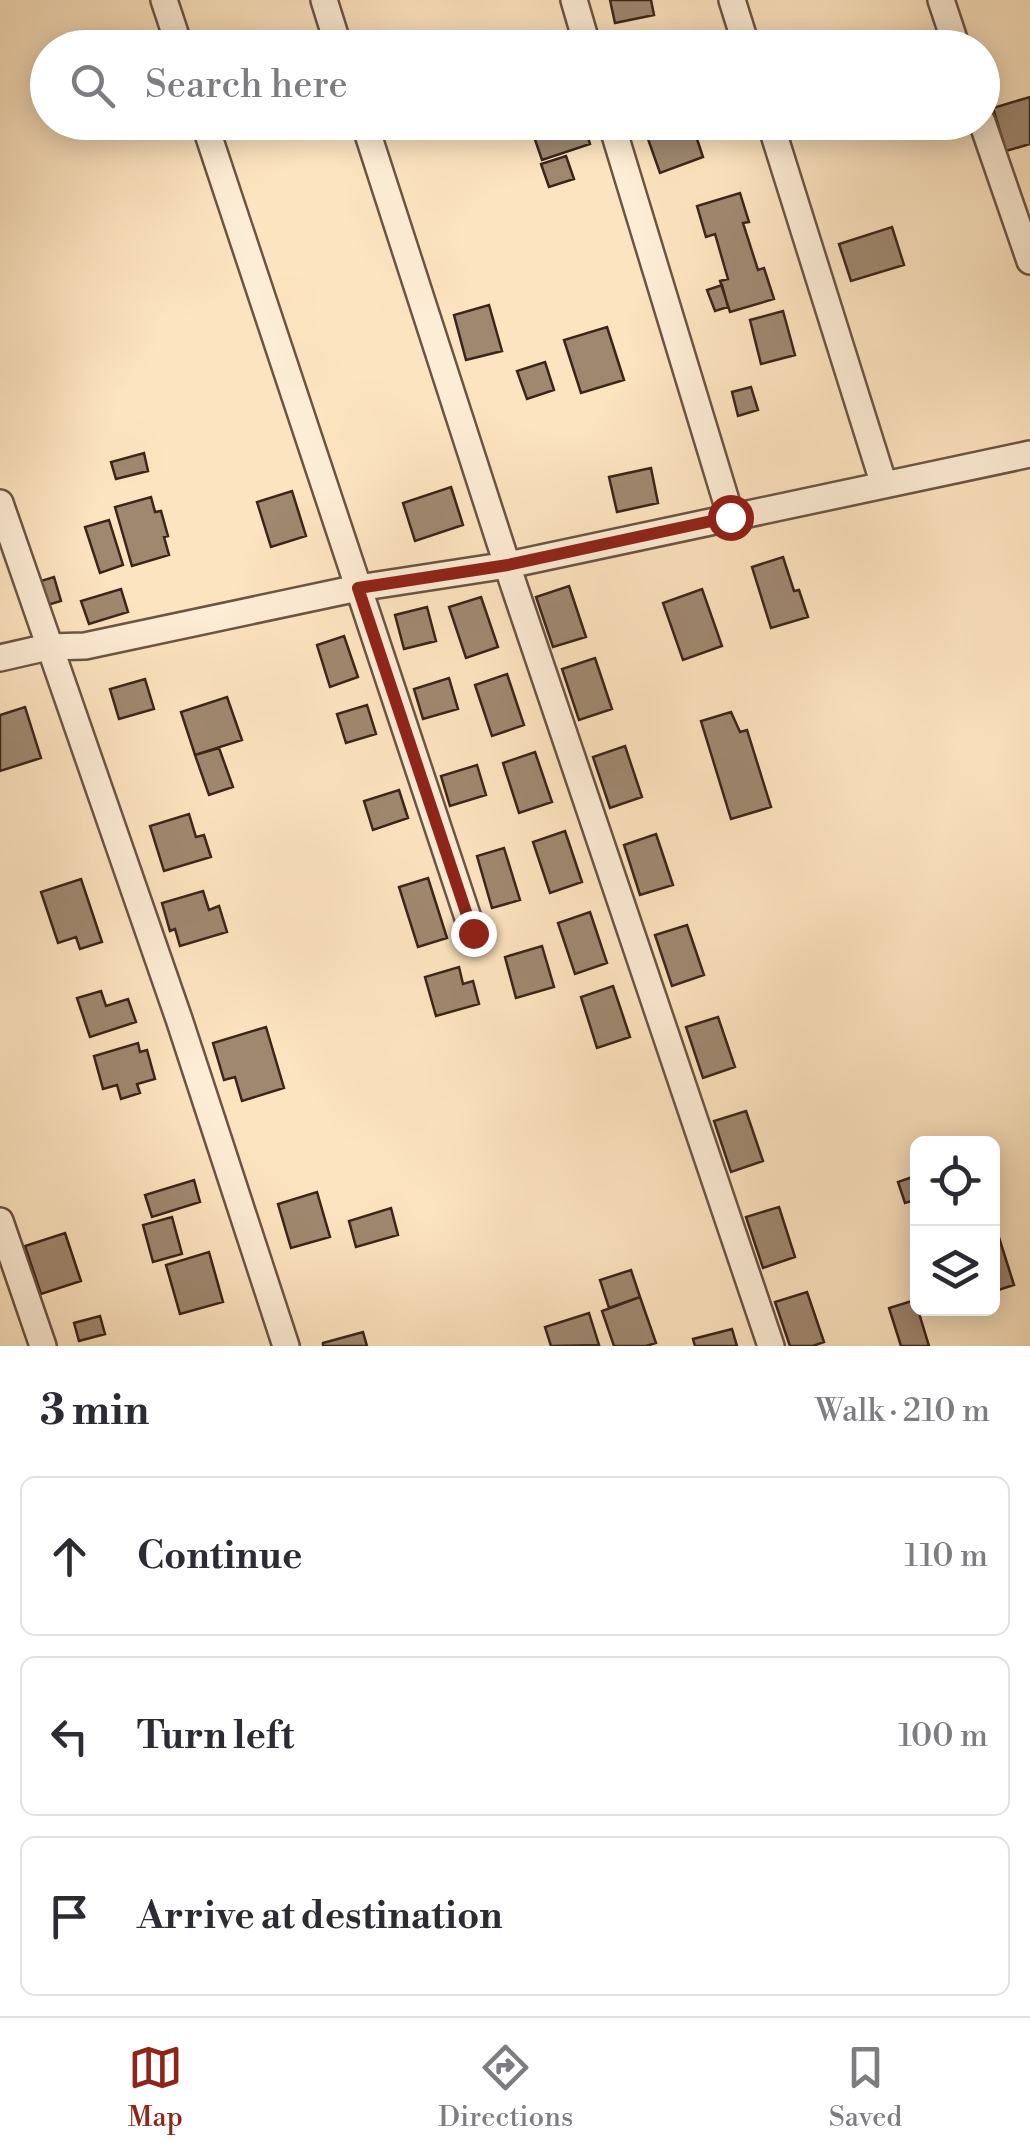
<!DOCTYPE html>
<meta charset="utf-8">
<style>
:root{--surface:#fff;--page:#f7f7f7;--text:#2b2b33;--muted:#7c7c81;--line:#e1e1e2;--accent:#8f2418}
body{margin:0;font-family:"Libre Bodoni",serif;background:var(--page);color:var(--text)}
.controls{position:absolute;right:30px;bottom:30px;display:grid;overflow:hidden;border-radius:15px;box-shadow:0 5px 25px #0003}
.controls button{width:90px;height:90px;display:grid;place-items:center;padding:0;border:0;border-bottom:2px solid var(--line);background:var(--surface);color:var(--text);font:50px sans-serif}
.stop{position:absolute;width:30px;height:30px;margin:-22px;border:8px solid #8f2418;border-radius:50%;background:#fff}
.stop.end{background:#8f2418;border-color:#fff;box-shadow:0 2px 10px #0008}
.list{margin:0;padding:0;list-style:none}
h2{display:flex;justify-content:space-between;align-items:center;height:130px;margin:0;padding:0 40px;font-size:42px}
h2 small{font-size:32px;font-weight:400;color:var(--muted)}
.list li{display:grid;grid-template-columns:65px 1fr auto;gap:30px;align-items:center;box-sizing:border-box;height:160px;margin:0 20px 20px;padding:0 20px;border:2px solid var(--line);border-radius:15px}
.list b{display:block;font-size:38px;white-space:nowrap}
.list em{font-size:32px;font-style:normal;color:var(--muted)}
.icon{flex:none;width:55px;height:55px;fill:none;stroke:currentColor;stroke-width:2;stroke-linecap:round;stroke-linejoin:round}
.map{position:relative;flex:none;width:1030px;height:1346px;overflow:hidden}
.search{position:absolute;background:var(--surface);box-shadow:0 5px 25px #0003;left:30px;right:30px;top:30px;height:110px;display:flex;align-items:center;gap:25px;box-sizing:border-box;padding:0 35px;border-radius:55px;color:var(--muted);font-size:38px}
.sheet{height:670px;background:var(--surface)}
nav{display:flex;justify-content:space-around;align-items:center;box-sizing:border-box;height:140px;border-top:2px solid var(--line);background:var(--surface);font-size:28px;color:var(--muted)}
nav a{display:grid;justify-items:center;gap:5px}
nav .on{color:var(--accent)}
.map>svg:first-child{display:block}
.building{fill:#a08870;stroke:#3b2419;stroke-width:2.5}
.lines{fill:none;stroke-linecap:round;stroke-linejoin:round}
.street-casing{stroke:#6c5443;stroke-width:30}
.street{stroke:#feedd6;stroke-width:25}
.route{stroke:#8f2418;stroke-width:12}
</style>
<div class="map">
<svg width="1030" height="1346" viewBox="0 0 1030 1346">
<rect width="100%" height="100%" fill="#fde4c0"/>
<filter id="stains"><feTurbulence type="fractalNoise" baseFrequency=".002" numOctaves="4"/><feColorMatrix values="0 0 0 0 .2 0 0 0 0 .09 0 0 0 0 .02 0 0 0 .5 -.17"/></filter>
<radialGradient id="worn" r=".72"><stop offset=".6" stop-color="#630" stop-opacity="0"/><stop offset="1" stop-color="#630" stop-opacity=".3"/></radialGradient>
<path class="building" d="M610,0h41l3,15 -39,8z
M429,33l4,15h-27l-2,-7z
M1030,97v47l-24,7 -13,-43z
M529,122h54l7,22 -48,16z
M692,124l11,33 -43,16 -12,-34z
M566,156l8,23 -25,8 -8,-23z
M740,193l9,29 -6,1 15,47 6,-2 10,31 -44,13 -10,-31 8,-2 -13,-45 -9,3 -9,-31z
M892,227l12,38 -53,16 -12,-37z
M722,285l6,22 -13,4 -8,-21z
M489,305l13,46 -36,9 -12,-45z
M783,311l12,44 -34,9 -11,-44z
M607,327l17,53 -43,13 -17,-53z
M545,362l9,28 -27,9 -10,-28z
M751,387l7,23 -20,6 -6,-24z
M144,453l4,18 -32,8 -5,-17z
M651,468l7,35 -41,9 -8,-35z
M451,487l12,38 -48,16 -12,-38z
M292,491l14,45 -35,11 -14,-45z
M151,497l4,15 6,-1 7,25 -4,1 5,18 -37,11 -17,-59z
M109,520l14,45 -23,8 -15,-46z
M783,557l11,34 5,-1 9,27 -37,11 -19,-61z
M54,577l7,24 -20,6 -7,-24z
M569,586l17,51 -33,10 -17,-50z
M121,589l7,23 -39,12 -8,-23z
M702,589l20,57 -39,14 -20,-57z
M481,597l17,50 -32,11 -17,-51z
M427,607l9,34 -32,8 -9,-34z
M344,636l14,41 -28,10 -13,-42z
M595,658l17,51 -33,11 -17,-51z
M507,674l17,51 -32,11 -17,-51z
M449,678l9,31 -35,10 -9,-30z
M145,679l9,30 -35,10 -9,-30z
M227,697l15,43 -47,15 -14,-43z
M367,705l9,29 -30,9 -9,-29z
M25,707l16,51 -41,13v-56z
M731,712l9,20 7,-2 24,77 -40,12 -30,-98z
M625,746l17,51 -32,11 -17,-51z
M219,748l14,39 -24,8 -14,-40z
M535,752l17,50 -33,11 -16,-50z
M477,765l9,30 -36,11 -9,-30z
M399,790l9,28 -35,12 -9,-29z
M189,814l7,23 8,-2 7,22 -47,14 -14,-45z
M565,831l17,51 -32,11 -17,-51z
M656,834l17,51 -33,10 -16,-50z
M504,848l16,52 -28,8 -15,-52z
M428,878l19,60 -29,9 -19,-60z
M81,879l21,63 -22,7 -4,-12 -18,6 -17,-51z
M203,891l6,19 10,-4 8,26 -47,14 -5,-17 -5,2 -8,-28z
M590,912l17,51 -32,11 -17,-51z
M687,925l17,50 -32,11 -17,-51z
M542,946l12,41 -38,11 -11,-41z
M459,967l4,17 10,-3 6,23 -43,12 -11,-39z
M613,986l17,51 -33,11 -16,-51z
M101,991l5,15 22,-7 8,23 -46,15 -13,-39z
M718,1017l17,50 -32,11 -17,-51z
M266,1027l18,61 -42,13 -7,-24 -11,3 -11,-37z
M138,1043l2,9 7,-2 8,29 -18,5 3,9 -19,6 -4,-14 -14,4 -9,-33z
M746,1111l17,50 -32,11 -17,-51z
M918,1175v24l-13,4 -7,-21z
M194,1180l6,22 -48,15 -7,-22z
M317,1192l13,45 -39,11 -13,-44z
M779,1207l16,50 -32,11 -17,-51z
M391,1208l7,27 -42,12 -7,-26z
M172,1217l10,37 -29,8 -10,-37z
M996,1228l18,57 -22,7v-63z
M65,1233l16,48 -40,13 -16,-48z
M209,1252l14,50 -43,12 -14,-49z
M631,1270l9,27 -31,11 -9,-28z
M807,1292l17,50 -11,4h-23l-15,-44z
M640,1297l16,46 -10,3h-32l-12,-35z
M915,1300l14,46h-28l-12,-38z
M589,1313l10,32 -48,1 -6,-19z
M100,1316l5,18 -26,7 -5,-18z
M732,1329l5,17h-42l-2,-7z
M363,1332l4,14h-44v-3z"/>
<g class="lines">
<g class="street-casing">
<path id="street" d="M164,0l16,48
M324,0l15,48
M574,0l14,48
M732,0l15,48
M941,0l16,48
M204,122l269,811
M364,122l148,458 259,766
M611,122l120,395
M770,122l114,363
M982,122l48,139
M0,503l179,516 107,327
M0,658l48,-11 37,-1 273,-58 150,-23 522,-111
M0,1221l43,125"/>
</g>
<use href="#street" class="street"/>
</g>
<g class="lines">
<path class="route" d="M473,933l-115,-345 150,-23 222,-48"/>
</g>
<rect width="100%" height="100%" filter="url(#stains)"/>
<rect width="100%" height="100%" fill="url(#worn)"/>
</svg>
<div class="controls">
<button><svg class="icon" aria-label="locate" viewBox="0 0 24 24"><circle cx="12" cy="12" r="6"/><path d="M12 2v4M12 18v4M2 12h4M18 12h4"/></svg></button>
<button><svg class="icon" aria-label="layers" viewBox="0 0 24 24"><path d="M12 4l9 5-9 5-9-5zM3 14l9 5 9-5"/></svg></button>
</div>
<div class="stop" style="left:730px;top:517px"></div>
<div class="stop end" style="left:473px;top:933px"></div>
<div class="search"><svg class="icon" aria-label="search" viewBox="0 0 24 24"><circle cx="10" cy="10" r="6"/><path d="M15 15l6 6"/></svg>Search here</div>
</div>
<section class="sheet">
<h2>3 min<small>Walk · 210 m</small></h2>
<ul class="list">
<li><svg class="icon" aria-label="ahead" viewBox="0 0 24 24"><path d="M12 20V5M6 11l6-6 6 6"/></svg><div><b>Continue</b></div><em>110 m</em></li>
<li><svg class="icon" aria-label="left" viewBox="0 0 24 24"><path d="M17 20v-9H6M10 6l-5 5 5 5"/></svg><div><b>Turn left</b></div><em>100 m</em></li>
<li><svg class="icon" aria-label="arrive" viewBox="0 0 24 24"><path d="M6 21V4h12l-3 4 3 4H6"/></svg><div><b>Arrive at destination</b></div></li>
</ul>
</section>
<nav>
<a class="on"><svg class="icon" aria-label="map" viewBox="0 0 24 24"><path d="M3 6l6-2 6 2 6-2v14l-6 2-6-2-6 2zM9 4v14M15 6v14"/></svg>Map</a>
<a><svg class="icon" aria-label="directions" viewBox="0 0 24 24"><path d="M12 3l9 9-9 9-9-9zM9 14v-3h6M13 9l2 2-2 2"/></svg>Directions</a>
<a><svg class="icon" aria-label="saved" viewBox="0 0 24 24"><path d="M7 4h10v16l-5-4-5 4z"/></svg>Saved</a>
</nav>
